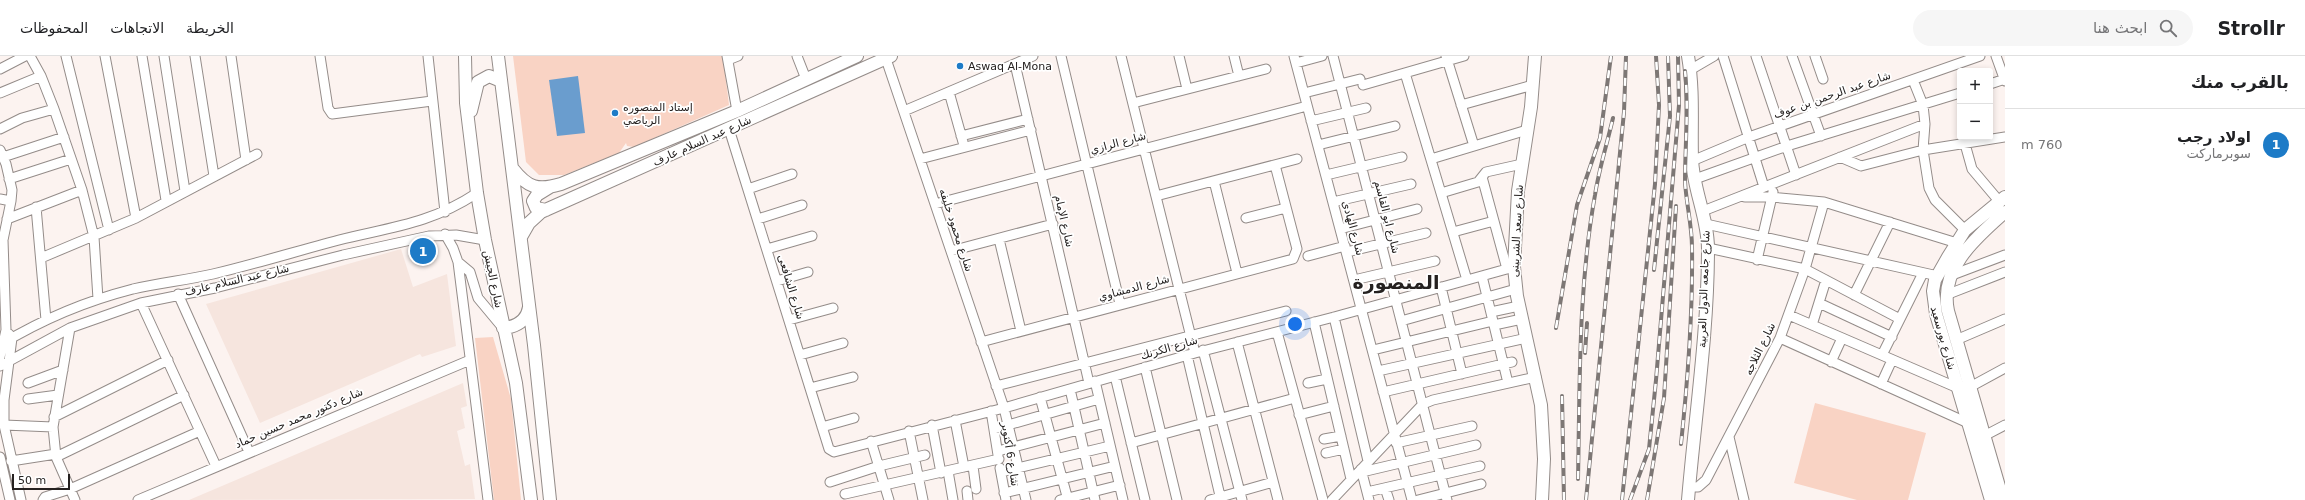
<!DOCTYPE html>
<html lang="ar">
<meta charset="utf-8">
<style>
:root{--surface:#fff;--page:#f6f6f6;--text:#202124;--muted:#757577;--line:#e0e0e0;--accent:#1d7bc7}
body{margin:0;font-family:"DejaVu Sans","Noto Sans Arabic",sans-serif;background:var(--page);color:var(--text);direction:rtl}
.controls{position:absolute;right:12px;top:12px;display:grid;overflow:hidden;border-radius:4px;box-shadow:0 2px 6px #0003}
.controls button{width:36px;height:36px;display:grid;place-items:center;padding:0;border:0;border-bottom:1px solid var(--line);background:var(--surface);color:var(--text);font:20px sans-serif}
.scale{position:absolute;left:12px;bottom:10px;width:58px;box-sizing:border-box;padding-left:4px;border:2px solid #252120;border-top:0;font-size:11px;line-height:14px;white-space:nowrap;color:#252120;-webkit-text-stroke:3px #fff;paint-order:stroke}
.you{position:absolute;left:1295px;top:268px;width:14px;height:14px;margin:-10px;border:3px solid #fff;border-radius:50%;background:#1a73e8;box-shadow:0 0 0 6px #1a73e833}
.badge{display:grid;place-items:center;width:26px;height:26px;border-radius:50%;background:var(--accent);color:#fff;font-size:13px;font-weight:700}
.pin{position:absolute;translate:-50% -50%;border:2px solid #fff;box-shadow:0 1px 4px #0006}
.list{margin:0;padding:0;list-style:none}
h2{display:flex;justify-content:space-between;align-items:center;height:52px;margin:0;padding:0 16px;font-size:17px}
h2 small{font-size:13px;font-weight:400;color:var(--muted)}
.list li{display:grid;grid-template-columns:26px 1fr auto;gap:12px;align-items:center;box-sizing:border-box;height:72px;padding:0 16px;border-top:1px solid var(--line)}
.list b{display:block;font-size:15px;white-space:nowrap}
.list p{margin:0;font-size:13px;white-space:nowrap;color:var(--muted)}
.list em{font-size:13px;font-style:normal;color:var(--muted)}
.icon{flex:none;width:22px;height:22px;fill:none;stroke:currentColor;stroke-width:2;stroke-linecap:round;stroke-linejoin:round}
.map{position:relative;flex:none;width:2005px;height:444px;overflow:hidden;direction:ltr}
header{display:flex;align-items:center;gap:24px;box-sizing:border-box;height:56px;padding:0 20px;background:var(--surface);border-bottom:1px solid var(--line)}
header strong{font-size:19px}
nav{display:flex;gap:22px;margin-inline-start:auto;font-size:14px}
.search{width:280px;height:36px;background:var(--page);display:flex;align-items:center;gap:10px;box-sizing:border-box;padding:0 14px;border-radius:22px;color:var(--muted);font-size:15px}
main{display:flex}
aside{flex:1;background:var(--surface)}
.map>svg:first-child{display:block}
.built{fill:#f6e5de}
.green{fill:#f9d3c4}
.water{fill:#6a9dce}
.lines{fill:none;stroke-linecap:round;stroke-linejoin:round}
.minor-casing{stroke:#948c89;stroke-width:11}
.major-casing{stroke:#948c89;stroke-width:14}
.minor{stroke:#fff;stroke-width:9}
.major{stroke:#fff;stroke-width:12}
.rail-casing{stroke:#7d7775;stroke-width:4}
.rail{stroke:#fff;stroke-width:2.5;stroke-dasharray:8;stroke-linecap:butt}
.poi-dot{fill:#1d7bc7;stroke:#fff;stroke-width:1.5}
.labels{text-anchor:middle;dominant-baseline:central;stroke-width:3.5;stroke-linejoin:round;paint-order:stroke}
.poi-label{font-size:11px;fill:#252120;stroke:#fff;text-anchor:start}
.street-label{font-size:11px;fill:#252120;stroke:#fff}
.town-label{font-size:19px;font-weight:bold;fill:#252120;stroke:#fff}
</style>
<header>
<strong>Strollr</strong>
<div class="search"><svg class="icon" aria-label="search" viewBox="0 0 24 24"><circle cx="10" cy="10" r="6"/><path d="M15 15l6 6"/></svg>ابحث هنا</div>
<nav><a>الخريطة</a><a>الاتجاهات</a><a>المحفوظات</a></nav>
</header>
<main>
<aside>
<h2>بالقرب منك<small></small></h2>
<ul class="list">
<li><span class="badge">1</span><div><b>اولاد رجب</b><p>سوبرماركت</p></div><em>760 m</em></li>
</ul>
</aside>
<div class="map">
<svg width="2005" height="444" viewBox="0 0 2005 444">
<rect width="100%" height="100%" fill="#fcf3f0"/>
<path class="built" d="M401,193l12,38 34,-13 9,72 -34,11 -2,-3 -160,69 -54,-119z
M463,327l4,23 -6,2 4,20 -8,3 8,35 5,-2 5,35 -286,1z"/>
<path class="green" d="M513,0h210l6,49 -95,42 -7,-1 -1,-3 -7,10 -55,22h-25l-13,-13z
M493,281l18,62 10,101h-27l-19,-162z
M1815,347l111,30 -18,67h-51l-63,-17z"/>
<path class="water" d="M578,20l7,57 -28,3 -8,-56z"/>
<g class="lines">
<g class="minor-casing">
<path id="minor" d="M30,0l11,20 13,33 28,81 12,47 4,62
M66,0l43,174
M105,0l31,162
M142,0l24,144
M164,0l21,135
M195,0l19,120
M231,0l15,104
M320,0l8,52 4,6 100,-13
M428,0l17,156
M727,0l10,55
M797,0l9,23
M1061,0l59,248
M1121,0l74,297
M1179,0l8,33
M1234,0l5,20
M1294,0l118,444
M1333,0l114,444
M1446,0l28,90
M1723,0l41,131
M1756,0l40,119
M1792,0l29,80
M1815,0l8,23
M1996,0l9,25
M886,3l118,349 22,92
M728,4l10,-4
M1296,7l26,-7
M1015,8l74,319
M0,13l25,-13
M1690,14l24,-14
M1405,17l62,207
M1913,24l10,25 2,19 -2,26 6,38 6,12 30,30
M1990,28l15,-5
M1363,29l101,-29
M949,36l14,50
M0,37l41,-17
M1304,37l56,-14
M1133,47l133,-34
M1461,49l72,-20
M904,55l129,-55
M1311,65l55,-13
M0,73l22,-11 32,-9
M729,73l100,320 5,3 170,-44 191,-55 139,-36 180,-50
M961,80l67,-17
M1965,88l7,25 27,32
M1318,89l77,-19
M0,94l6,14 6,26 -1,11 -8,39 3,90 -6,27
M3,101l61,-20
M1840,101l21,9 62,-16 82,-13
M920,103l111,-29
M1431,103l96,-29
M1692,105l57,-24 231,-81
M1326,119l76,-18
M1482,121l25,92
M9,123l62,-20
M1695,123l92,-33 173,-53
M1214,125l23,92
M748,133l44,-15
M1441,137l37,-11 8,-10 36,-8
M1156,140l141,-37
M1745,141h26l53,5 133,41
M0,143l11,2
M1333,146l78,-18
M935,148l372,-98
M36,151l10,113
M1703,155l222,-87
M1246,162l40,-10
M7,163l75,-29
M758,163l44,-14
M1706,168l232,52
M1340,173l77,-20
M1453,176l41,-11
M445,178l8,14 5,14 30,238
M999,183l22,92
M1708,192l97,21 95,50
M767,193l45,-13
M951,195l102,-27
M1347,196l79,-19
M1308,200l37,-10
M41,202l95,-40 121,-64
M1757,204l16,-68
M458,206l12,10 8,26 25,30
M1952,219l53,-20
M1482,220l26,107
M1354,224l81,-19
M777,225l31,-9
M1441,231l21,87
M178,238l71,158
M1854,239l36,-73
M1946,239l59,-23
M141,247l75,163
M1819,247l73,34
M1491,256l28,-6
M1789,259l169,73
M1334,261l34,144
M789,264l44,-12
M1401,265l115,-32
M1314,266l37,157
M1494,269l28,-6
M1812,269l14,-45
M70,272l-17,99 3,30 19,43
M1277,276l46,168
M9,278l3,4 -8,62v25l17,75
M1780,282l188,85h4
M1956,284l49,-21
M981,286l312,-83 4,-10 -22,-84
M1237,286l41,158
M0,289c41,-25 86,-44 133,-56 26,-6 54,-9 80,-15 42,-10 84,-23 126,-34 53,-13 91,-16 138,-47
M1203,294l39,150
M1373,294l120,-29
M800,299l43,-12
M1187,299l34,145
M1882,299l41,-82
M1831,306l11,-24
M0,310l70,-38 71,-25 74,-15 128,-33 86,-19 27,-1 29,5
M1145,311l32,133
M1378,315l149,-33
M1115,320l30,124
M1095,325l28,119
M28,327l35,-13
M1308,327l19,-4
M1881,328l11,-24
M996,330l290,-75
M1970,331l35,-19
M810,332l43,-11
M1070,333l25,111
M1383,336l129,-30
M1040,341l28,103
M28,343l30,-4
M991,355l7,44
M1299,359l35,-9
M54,361l114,-57
M955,364l9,47
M4,369l49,2
M932,369l9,48
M822,371l32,-9
M994,373l105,-30
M909,375l14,69
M1984,380l21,-11
M1729,381l15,63
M1324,383l17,-3
M871,385l18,59
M1131,387l164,-45
M1396,387l76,-17
M998,395l107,-28
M1326,397l18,-4
M0,401l10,43
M56,401l128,-62
M11,405l45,-7
M973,410l3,23
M1000,412l6,32
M1361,413l8,31
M948,415l5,29
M1001,416l109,-26
M1362,416l114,-27
M830,426l49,-16 46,-11
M1689,431h9l8,-7 74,-142 25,-69 19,-67
M1385,432l4,12
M967,435l1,9
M1367,436l113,-26
M1004,437l111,-27
M845,438l154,-35
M43,444l2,-3 25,-8 130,-58
M138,444l332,-140
M1060,444l60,-15
M1210,444l63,-18
M1332,444l91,-96 10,-4 103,-23
M1418,444l63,-16"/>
</g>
<g class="major-casing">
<path id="major" d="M465,0l1,47 11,90 8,47 31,143 15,117
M498,0l36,289 16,155
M1535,0l-4,51 -13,84 -4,76 3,29 24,109 3,54 -2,41
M1688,0c6,35 3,68 4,103 1,30 16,59 16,90 0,83 -13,168 -20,251
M471,55l7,-29 11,-6 12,5
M513,113c15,19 25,22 48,15l176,-73 120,-55
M546,154l-10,-2 -3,-7 4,-6 13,-8
M521,181l8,-14 12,-11 350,-156
M503,272c13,-1 24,-7 26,-21
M1991,444l-55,-186 -3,-23 2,-11 13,-23 17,-27 40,-33
M2003,444l-55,-189c-9,-43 29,-74 57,-99"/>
</g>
<use href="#minor" class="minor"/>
<use href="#major" class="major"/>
<g class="rail-casing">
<path id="rail" d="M1654,214l16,-154 -2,-60
M1556,272l21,-123 23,-67 11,-82
M1585,297l2,-30
M1562,340l2,104
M1681,388c7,-66 12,-131 11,-197 0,-22 -6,-44 -7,-66 0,-37 4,-73 0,-110
M1578,423c2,-95 0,-190 17,-284 4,-26 12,-51 18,-77
M1586,444l38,-388 2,-56
M1622,444l33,-316 4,-79 -3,-49
M1630,444l19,-51 7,-69 23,-275 -1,-49
M1647,444l17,-102 12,-192"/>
</g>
<use href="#rail" class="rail"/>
</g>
<g class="poi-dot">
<circle cx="960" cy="10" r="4"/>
<circle cx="615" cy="57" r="4"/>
</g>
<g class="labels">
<g class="poi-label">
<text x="968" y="10">Aswaq Al-Mona</text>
<text x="623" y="51">إستاد المنصوره<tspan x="623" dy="13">الرياضي</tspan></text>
</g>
<g class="street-label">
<text transform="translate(1832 39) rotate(-19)">شارع عبد الرحمن بن عوف</text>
<text transform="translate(702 85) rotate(-24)">شارع عبد السلام عارف</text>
<text transform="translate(1118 87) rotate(-15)">شارع الرازي</text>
<text transform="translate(1387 161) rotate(76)">شارع ابو القاسم</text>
<text transform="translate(1064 165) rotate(77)">شارع الإمام</text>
<text transform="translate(1353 172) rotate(75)">شارع الهادى</text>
<text transform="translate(956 174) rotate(72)">شارع محمود خليفه</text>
<text transform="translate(1517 175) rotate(-87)">شارع سعد الشربينى</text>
<text transform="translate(493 223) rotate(78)">شارع الجيش</text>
<text transform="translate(237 224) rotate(-13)">شارع عبد السلام عارف</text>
<text transform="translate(791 231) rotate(73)">شارع الشافعى</text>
<text transform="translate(1134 232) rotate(-15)">شارع الدمشاوي</text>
<text transform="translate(1704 233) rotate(-88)">شارع جامعه الدول العربية</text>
<text transform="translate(1943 282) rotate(74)">شارع بورسعيد</text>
<text transform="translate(1169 292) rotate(-16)">شارع الكرنك</text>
<text transform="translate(1760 293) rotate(-64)">شارع الثلاجه</text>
<text transform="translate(299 362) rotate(-23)">شارع دكتور محمد حسين حماد</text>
<text transform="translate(1010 398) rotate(81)">شارع 6 أكتوبر</text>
</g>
<g class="town-label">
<text x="1396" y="226">المنصورة</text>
</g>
</g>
</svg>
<div class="controls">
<button>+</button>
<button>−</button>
</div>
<div class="scale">50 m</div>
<div class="you"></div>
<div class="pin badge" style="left:423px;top:195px">1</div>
</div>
</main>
